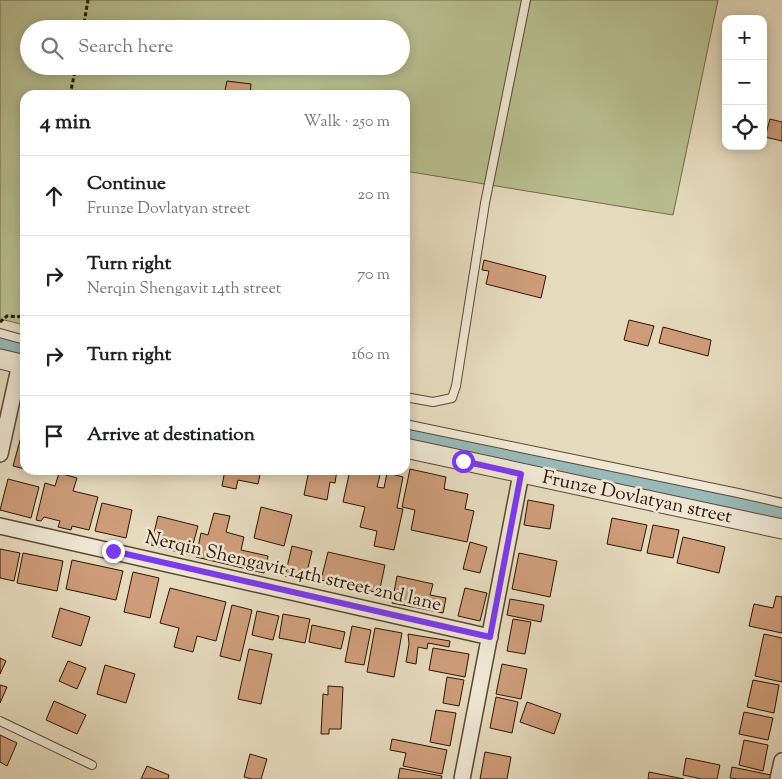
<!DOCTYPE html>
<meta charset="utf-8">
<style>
:root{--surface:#fff;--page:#f2f2f2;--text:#202124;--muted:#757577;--line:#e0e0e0}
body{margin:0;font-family:"Sorts Mill Goudy",serif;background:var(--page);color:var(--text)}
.controls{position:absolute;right:15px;top:15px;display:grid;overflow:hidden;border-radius:10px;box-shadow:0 2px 12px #0003}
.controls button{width:45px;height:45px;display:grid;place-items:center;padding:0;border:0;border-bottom:1px solid var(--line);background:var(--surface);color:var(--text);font:25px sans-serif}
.stop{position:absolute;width:15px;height:15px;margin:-11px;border:4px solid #7c3aed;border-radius:50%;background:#fff}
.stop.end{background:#7c3aed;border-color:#fff;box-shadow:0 1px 5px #0008}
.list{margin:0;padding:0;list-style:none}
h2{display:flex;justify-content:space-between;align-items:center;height:65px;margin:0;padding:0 20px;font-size:21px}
h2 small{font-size:16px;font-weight:400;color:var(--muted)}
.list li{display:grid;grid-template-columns:32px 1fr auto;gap:15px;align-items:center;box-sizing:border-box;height:80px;padding:0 20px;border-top:1px solid var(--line)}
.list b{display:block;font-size:19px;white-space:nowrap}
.list p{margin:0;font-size:16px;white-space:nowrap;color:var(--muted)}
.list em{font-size:16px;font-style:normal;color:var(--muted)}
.icon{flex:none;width:28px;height:28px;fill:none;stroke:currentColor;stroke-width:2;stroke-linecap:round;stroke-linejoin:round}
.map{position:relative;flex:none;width:782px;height:779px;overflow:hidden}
.search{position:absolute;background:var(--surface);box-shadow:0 2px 12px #0003;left:20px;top:20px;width:390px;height:55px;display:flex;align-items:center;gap:12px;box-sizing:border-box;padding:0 18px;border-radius:28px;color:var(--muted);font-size:19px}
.panel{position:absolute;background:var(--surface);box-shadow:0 2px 12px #0003;left:20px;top:90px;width:390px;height:385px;border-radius:15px}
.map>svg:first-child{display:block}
.green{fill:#b7be8f;stroke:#726948;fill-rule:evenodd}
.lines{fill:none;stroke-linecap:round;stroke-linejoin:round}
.canal{stroke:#98b9b9;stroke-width:18}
.building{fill:#ce9c79;stroke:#2d1400}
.service-casing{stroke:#5b462f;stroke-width:10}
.minor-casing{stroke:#5b462f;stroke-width:18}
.tertiary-casing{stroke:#5b462f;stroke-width:21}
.path{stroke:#2d1400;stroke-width:3;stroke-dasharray:4 2.5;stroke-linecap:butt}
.service{stroke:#eee7d4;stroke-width:8}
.minor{stroke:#eee7d4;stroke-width:15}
.tertiary{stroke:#eee7d4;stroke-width:19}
.route{stroke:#7c3aed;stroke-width:6}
.labels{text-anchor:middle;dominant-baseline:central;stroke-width:5;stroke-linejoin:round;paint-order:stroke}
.street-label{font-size:19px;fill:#2d1400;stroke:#eee7d4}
</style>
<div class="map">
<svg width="782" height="779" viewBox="0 0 782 779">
<rect width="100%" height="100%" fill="#e5dabd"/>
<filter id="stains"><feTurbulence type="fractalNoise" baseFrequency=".004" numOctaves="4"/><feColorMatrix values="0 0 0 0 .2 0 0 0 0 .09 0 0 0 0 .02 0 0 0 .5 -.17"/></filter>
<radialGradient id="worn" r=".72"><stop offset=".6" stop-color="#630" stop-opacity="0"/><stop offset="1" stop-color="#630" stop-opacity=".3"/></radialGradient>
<path class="green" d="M0,0h718l-45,215 -268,-44v-76h-380v230l-25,-6zM29,29h372v37h-372z"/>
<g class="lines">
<path class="canal" d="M0,346l25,6
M405,434l377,82"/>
</g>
<path class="building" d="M227,81l24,3 -1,11h-26z
M770,119l12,3v19l-17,-4z
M484,260l62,16 -5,22 -55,-14 3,-13 -7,-1z
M629,320l25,6 -6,20 -24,-6z
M663,327l48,13 -3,16 -49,-13z
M22,433l3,1v35l-12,-3z
M410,469l36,8 -2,12 24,5 -3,15 9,2 -7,31 -56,-12 4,-20 -13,-3z
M225,470h36l-3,14 -20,-4 -2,9 -14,-3z
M309,470h28l-2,13 -5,-1 -3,18 -23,-5z
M350,470h26l5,1 -4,16 7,1 3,-15 16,4 -6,31 6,1 -9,41 -20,-4 3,-15 -17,-4 5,-20 -22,-5z
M59,473l18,5 -4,13 25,6 -9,33 -17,-4 -1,4 -13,-3 2,-6 -16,-4 -3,4 -5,-1 9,-37 10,3z
M8,479l31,8 -8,31 -31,-8z
M528,500l26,5 -4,24 -26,-4z
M102,503l30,7 -6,28 -31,-7z
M261,507l31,8 -8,31 -30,-8z
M214,513l16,3 -4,16 18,5 -3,13 27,6 -4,17 -68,-16 5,-24 7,2z
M158,516l40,10 -8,29 -39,-10z
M612,518l35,7 -6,26 -34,-7z
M653,525l26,5 -6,28 -26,-5z
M683,537l42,10 -6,26 -42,-10z
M470,542l17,5 -7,26 -17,-4z
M292,546l20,5 -7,29 -20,-4z
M0,549l20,4 -6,28 -14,-3z
M328,552l57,13 -6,28 -58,-13z
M23,553l40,8 -6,30 -40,-8z
M519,553l38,8 -7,36 -38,-8z
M72,560l51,11 -7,29 -50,-11z
M133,572l26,6 -9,40 -26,-6z
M397,576l36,8 -3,11 16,3 -3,15 -51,-10z
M170,588l56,14 -10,39 -19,-5 -4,16 -19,-5 5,-19 -19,-5z
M465,588l22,5 -7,28 -22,-5z
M776,596l6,1v36l-33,-7 5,-22 19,4z
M510,599l34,6 -3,17 -34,-7z
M232,605l20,5 -12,51 -20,-5z
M60,608l30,9 -9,29 -29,-9z
M257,611l22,5 -6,24 -21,-5z
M283,614l27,5 -5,24 -26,-5z
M513,619l18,3 -6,32 -18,-3z
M312,625l33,7 -4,17 -32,-7z
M352,626l19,4 -7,35 -19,-3z
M375,628l27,5 -8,44 -27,-5z
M408,634l42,7 -1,6 -21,-4 -1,6 -9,-2 -2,17 -10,-2 3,-18z
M764,634l18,4v44l-27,-6z
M433,648l36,6 -4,23 -36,-7z
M249,649l23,5 -11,50 -23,-5z
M0,658l6,3 -6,13z
M68,661l18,7 -9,21 -18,-8z
M502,664l25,5 -6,30 -25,-5z
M105,665l30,9 -9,29 -29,-9z
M447,677l17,3 -5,26 -16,-3z
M753,680l26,5 -5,28 -27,-6z
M0,685l7,2 -7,16z
M328,686l15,1 -2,42h-12v5h-8l2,-40 5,1z
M496,697l22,5 -6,31 -22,-5z
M54,701l32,14 -9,19 -31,-14z
M527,702l34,12 -7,20 -34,-12z
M436,710l20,3 -6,33 -20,-4z
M744,712l29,6 -5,22 -29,-6z
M0,735l17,8 -10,23 -7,-4z
M392,739l55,11 -5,24 -39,-8 3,-13 -16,-3z
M744,740l24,5 -5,26 -24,-6z
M485,752l26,5 -4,22h-27z
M250,754l17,5 -6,20h-9l-8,-2z
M686,758l34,7 -3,14h-15l-19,-4z
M147,766l22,9 -1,4h-27z
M732,767l39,8 -1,4h-33l-7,-1z
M400,768l42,8 -1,3h-43z
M649,772l35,7h-36z"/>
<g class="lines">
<g class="service-casing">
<path id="service" d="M0,333l25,7
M405,397l28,5 19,-4 4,-12 29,-183 41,-203
M405,424l333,69 44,10
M0,721l92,44"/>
</g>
<g class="minor-casing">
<path id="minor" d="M0,454l20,-90
M0,526l490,111
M462,779l59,-305
M778,779l4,-18"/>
</g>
<g class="tertiary-casing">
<path id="tertiary" d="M0,359l25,6
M405,448l377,81"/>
</g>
<path class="path" d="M83,29l5,-29
M70,95l6,-29
M0,322l7,-6 18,1"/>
<use href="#service" class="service"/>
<use href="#minor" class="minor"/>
<use href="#tertiary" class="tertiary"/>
</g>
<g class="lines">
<path class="route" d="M113,551l377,86 31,-163 -58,-13"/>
</g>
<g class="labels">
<g class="street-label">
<text transform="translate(637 498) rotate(12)">Frunze Dovlatyan street</text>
<text transform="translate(293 572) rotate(13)">Nerqin Shengavit 14th street 2nd lane</text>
</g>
</g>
<rect width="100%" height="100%" filter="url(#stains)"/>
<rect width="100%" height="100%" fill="url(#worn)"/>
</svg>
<div class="controls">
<button>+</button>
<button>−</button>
<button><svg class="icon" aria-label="locate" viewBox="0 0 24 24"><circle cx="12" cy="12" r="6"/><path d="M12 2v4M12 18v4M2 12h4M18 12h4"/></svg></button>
</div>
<div class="stop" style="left:463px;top:461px"></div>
<div class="stop end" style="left:113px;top:551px"></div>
<div class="search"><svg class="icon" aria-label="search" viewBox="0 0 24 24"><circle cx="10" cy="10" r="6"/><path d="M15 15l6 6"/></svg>Search here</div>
<section class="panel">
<h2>4 min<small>Walk · 250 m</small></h2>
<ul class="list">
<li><svg class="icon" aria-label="ahead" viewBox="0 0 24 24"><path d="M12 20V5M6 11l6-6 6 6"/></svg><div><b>Continue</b><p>Frunze Dovlatyan street</p></div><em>20 m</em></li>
<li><svg class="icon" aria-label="right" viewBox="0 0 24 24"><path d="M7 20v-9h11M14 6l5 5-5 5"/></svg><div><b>Turn right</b><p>Nerqin Shengavit 14th street</p></div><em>70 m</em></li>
<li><svg class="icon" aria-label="right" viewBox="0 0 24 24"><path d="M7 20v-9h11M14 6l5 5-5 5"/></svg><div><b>Turn right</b></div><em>160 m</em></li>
<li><svg class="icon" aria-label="arrive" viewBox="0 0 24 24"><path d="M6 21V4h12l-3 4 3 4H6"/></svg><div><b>Arrive at destination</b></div></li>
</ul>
</section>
</div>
